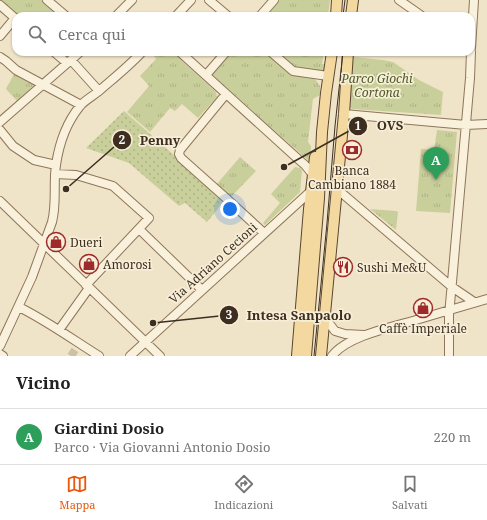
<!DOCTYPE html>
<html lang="it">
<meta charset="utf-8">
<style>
:root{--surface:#fff;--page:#f2f2f2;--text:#222;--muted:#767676;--line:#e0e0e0;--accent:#ea580c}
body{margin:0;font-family:"Noto Serif",serif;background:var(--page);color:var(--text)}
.you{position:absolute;left:230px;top:209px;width:14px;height:14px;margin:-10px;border:3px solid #fff;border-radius:50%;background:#1a73e8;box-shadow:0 0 0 6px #1a73e833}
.badge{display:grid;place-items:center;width:26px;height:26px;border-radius:50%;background:var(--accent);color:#fff;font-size:13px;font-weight:700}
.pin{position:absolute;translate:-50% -33px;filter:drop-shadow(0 1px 2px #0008)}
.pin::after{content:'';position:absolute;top:21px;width:14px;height:12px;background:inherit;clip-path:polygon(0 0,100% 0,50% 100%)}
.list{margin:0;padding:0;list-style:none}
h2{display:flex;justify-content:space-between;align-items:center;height:52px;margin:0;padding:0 16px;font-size:17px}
h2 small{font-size:13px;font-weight:400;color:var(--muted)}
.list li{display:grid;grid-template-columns:26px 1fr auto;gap:12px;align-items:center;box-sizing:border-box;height:56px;padding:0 16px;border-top:1px solid var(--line)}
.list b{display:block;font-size:15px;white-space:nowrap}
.list p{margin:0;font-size:13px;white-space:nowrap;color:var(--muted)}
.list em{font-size:13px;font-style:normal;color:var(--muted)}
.icon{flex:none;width:22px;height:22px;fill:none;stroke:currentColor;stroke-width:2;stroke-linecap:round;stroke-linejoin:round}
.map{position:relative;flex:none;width:487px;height:356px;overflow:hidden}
.search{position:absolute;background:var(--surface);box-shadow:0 1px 3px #0004;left:12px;right:12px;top:12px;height:44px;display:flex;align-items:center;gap:10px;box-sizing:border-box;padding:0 14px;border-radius:12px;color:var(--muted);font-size:15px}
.sheet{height:108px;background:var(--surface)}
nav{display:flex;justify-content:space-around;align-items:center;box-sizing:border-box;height:56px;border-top:1px solid var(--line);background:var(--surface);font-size:11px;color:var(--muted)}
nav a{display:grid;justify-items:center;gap:2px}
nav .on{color:var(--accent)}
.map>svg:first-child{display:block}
.grass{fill:url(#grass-dots)}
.park{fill:url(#park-tufts)}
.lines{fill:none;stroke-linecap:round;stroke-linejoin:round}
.minor-tunnel{stroke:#ccc0a6;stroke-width:8;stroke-dasharray:8 4;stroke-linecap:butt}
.minor-casing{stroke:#8d765c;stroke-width:10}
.major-casing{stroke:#5b4430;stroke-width:12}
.minor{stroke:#faf1dc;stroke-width:8}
.major{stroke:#f3d9a0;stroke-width:10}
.tram{stroke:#3d2e20;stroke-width:1}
.labels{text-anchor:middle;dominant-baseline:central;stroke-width:3.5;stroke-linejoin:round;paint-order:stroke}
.park-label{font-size:12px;font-style:italic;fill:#4d5a26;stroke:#f7eed8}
.poi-label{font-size:12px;fill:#3d2e20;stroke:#f7eed8;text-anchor:start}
.street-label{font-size:12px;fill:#3d2e20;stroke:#f7eed8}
.leader{fill:none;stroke:#3d2e20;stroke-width:1.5}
.callout-dot{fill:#3d2e20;stroke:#f7eed8;stroke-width:1.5}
.mark-label{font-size:12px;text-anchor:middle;font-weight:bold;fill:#fff}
.callout-label{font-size:13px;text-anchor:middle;font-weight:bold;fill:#3d2e20;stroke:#f7eed8;stroke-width:3.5;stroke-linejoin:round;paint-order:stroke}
</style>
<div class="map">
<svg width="487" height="356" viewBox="0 0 487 356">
<defs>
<pattern id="grass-dots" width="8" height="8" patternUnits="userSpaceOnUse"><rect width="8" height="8" fill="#c9cf9b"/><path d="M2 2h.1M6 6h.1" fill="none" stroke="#aeb285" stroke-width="1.8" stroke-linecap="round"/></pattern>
<pattern id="park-tufts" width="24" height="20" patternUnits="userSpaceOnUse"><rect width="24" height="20" fill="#c9cf9b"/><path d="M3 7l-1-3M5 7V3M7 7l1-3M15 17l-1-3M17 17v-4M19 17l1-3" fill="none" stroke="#aeb285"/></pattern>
</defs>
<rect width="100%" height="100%" fill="#f0e4c8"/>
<path class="grass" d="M124,111l101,89 -18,22 -22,-19 -6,3 -50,-43 -43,-15z"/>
<path class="park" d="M0,0h42l19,16h-45l-16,-14z
M279,0h51l-2,16h-64z
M151,52h23l9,8 -1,1 34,31 1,5 -19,21 -16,-14 -7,7 -5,-3 -20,24 -23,-20 22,-26 -9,-10 16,-17z
M231,52h93l-2,12h3l-1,8 -7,-1 -2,8 5,7v9l-7,4 -5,43 3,4 -1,16 -99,-88z
M353,57l30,3 10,2 26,18 24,12 -2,23 -89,-6 -2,-2v-2z
M14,74l20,11 -17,16 -11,-12z
M437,130l20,2 -7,81 -34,-2 5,-62 13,1z
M240,157l16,14 -26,27 -14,-13z
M295,167l5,1 2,2 -2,22 -35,33 -2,-2 17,-20 -9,-9z
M370,209l26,2 2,1 -2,18z"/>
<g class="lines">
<path class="minor-tunnel" d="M71,356l4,-6"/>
<g class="minor-casing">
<path id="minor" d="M47,0l19,16
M209,0l19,16
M399,0l23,16
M0,5l16,14
M116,16l16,-16
M176,16l15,-16
M260,16l14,-16
M0,36l15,-18
M471,48l3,-48
M54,52l13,11
M180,52l118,107 7,6 8,10
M271,52l22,19 35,5
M0,57l6,4 10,9 65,35
M71,60l28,31
M206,75l20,-23
M226,94l-46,56 -1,4 2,4 46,41 37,34
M344,114l122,11 21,-1
M0,122l80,-70
M0,130l13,16 21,14 22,5
M55,174l21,1 37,11 36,32 -63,67
M337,189l115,98 22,15
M0,201l160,155
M139,229l63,61
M19,307c28,14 53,32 80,49
M325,315l3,7 7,9 10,3 19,1
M59,330l30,-42
M0,346l32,-69 20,-55c5,-19 1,-38 4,-57 3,-21 11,-43 24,-59 5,-6 13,-10 19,-15 15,-13 30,-25 43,-39
M0,354l3,2
M130,356l181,-165
M332,356c15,-20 60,-29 84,-36 24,-7 47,-14 71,-21
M449,356v-41l3,-33 18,-204 1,-26"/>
</g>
<g class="major-casing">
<path id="major" d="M336,16l1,-16
M351,16l2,-16
M297,356l12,-147 6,-52
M306,356l13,-158 3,-66 4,-39 6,-41
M321,356l23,-242 4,-62"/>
</g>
<use href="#minor" class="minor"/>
<use href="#major" class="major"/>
<path class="tram" d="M343,16l2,-16
M314,356l13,-133 8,-97 8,-74"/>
</g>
<defs>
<g id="bank-ring" transform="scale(1)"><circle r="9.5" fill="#f7eed8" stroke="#9e2a2b" stroke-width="1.5"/><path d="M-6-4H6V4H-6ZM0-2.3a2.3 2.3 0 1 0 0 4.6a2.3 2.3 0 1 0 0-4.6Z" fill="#9e2a2b"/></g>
<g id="shop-ring" transform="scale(1)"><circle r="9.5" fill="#f7eed8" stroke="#9e2a2b" stroke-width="1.5"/><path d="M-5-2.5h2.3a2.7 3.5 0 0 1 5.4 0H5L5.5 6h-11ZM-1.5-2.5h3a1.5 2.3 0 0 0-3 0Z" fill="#9e2a2b"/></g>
<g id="restaurant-ring" transform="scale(1)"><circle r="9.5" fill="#f7eed8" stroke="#9e2a2b" stroke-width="1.5"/><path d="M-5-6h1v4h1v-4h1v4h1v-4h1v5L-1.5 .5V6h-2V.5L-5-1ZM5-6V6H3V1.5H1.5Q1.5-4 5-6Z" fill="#9e2a2b"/></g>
</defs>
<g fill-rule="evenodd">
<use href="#bank-ring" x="352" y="150"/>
<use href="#shop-ring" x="56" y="242"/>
<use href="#shop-ring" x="89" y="264"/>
<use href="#restaurant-ring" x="343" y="267"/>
<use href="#shop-ring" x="423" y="308"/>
</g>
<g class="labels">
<g class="park-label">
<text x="377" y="78">Parco Giochi<tspan x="377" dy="14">Cortona</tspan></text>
</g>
<g class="poi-label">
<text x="352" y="170" text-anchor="middle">Banca<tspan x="352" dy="14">Cambiano 1884</tspan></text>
<text x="70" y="242">Dueri</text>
<text x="103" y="264">Amorosi</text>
<text x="357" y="267">Sushi Me&amp;U</text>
<text x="423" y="328" text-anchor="middle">Caffè Imperiale</text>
</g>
<g class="street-label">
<text transform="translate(213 263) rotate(-42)">Via Adriano Cecioni</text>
</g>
</g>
<path class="leader" d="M284 167L358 126M66 189L122 140M153 323L229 315"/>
<g class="callout-dot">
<circle cx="284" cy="167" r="4"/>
<circle cx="66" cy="189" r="4"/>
<circle cx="153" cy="323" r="4"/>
<circle cx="358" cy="126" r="10"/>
<circle cx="122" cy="140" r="10"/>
<circle cx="229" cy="315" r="10"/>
</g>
<g class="mark-label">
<text x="358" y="130">1</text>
<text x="122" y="144">2</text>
<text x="229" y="319">3</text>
</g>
<g class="callout-label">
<text x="390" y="130">OVS</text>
<text x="160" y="145">Penny</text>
<text x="299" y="320">Intesa Sanpaolo</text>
</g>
</svg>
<div class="you"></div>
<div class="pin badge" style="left:436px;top:180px;background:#2e9e5b">A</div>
<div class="search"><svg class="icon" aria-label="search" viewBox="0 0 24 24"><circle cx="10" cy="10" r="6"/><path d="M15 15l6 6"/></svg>Cerca qui</div>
</div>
<section class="sheet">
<h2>Vicino<small></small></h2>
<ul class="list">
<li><span class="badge" style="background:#2e9e5b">A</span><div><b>Giardini Dosio</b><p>Parco · Via Giovanni Antonio Dosio</p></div><em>220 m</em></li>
</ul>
</section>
<nav>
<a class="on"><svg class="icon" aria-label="map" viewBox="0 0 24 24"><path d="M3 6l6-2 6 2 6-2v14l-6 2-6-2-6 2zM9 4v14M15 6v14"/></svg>Mappa</a>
<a><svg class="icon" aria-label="directions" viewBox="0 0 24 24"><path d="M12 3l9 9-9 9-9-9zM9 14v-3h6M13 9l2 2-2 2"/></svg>Indicazioni</a>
<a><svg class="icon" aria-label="saved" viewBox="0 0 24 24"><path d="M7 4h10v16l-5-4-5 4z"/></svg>Salvati</a>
</nav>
